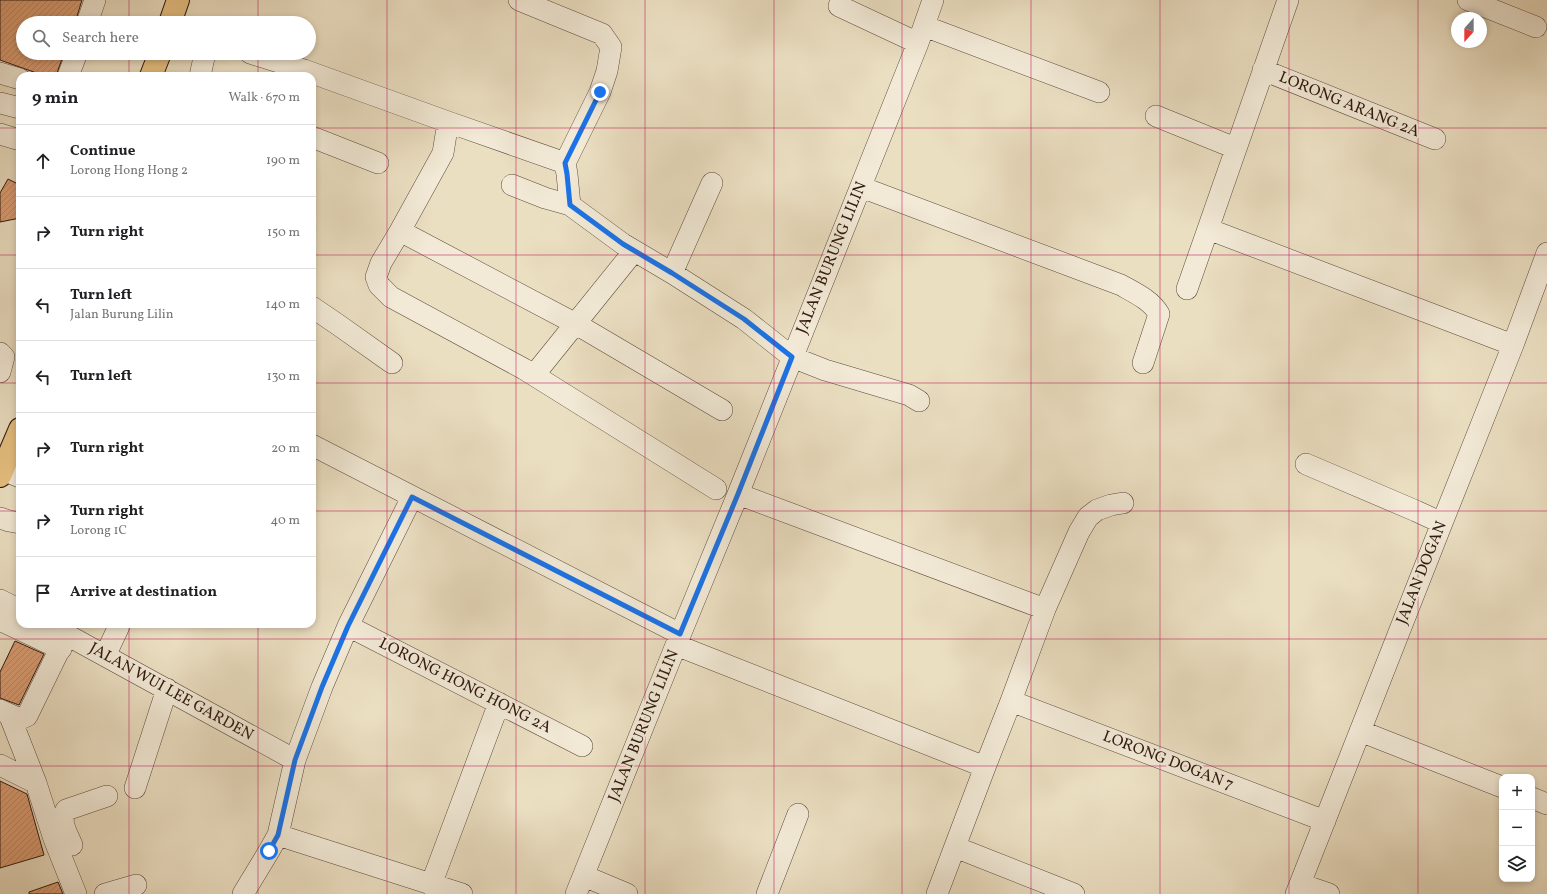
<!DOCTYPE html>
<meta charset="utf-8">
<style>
:root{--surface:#fff;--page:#f6f6f6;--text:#202124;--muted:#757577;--line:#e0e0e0}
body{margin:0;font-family:Vollkorn,serif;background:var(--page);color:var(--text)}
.controls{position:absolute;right:12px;bottom:12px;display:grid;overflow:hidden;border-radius:8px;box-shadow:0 2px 6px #0003}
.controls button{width:36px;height:36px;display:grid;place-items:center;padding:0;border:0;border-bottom:1px solid var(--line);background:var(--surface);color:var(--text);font:20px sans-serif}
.compass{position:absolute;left:1451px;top:12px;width:36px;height:36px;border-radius:50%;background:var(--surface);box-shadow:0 2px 6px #0003;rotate:201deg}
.stop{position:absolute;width:12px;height:12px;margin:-9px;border:3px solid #1a73e8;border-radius:50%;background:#fff}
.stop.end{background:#1a73e8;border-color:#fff;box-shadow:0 1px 4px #0008}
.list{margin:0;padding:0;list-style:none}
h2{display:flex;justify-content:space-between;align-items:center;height:52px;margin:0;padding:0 16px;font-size:17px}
h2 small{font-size:13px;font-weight:400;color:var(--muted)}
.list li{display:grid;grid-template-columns:26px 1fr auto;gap:12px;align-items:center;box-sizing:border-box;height:72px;padding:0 16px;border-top:1px solid var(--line)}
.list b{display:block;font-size:15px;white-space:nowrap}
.list p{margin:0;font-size:13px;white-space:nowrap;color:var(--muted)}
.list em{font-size:13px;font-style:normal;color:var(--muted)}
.icon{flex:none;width:22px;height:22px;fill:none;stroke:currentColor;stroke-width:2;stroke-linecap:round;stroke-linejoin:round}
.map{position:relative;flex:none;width:1547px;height:894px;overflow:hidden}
.search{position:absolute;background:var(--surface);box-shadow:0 2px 6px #0003;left:16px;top:16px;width:300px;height:44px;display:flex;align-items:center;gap:10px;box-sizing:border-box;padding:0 14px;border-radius:22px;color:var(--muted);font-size:15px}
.panel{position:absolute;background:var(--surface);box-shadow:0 2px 6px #0003;left:16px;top:72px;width:300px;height:556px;border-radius:12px}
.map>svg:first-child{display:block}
.building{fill:url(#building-hatch);stroke:#2f180f}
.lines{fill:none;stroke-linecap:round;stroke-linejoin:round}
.minor-casing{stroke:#5e4a3c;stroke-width:22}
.highway-casing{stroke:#2f180f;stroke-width:24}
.minor{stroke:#f2ead7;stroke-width:21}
.highway{stroke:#e6c081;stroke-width:22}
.route{stroke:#1a73e8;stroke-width:5}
.grid{fill:none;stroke:#c2185b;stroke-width:1;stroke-opacity:0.55}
.labels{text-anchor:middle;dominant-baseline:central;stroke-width:4;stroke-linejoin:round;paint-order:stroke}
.street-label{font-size:16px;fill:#2f180f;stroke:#f2ead7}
</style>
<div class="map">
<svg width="1547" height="894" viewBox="0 0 1547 894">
<defs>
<pattern id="building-hatch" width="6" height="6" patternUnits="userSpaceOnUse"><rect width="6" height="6" fill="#da9d74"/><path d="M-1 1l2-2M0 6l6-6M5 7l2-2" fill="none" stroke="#bb8663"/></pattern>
</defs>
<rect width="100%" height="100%" fill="#ebdfc2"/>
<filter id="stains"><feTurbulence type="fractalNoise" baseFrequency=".005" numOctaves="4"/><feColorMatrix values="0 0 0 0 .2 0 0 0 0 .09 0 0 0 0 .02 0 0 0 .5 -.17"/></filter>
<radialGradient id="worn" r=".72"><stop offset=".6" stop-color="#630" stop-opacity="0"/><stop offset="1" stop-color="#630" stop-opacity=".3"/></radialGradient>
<path class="building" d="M0,0h82l-7,23h-52v30h41l-8,23h-11l-45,-16z
M8,179l12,6v33l-20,4v-29z
M15,641l29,13 -25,51 -19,-7v-26z
M0,781l27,13 17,61 -44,13z
M58,882l5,12h-34v-2z"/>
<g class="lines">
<g class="minor-casing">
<path id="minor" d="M519,0l83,34 9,13 -4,24 -7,21 -35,71
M1468,0l68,27
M839,6l79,37
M87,23l8,-23
M924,26l175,66
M250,53l54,17 144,52 117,41
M1263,70l172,69
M0,73l20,6
M68,76l9,-23
M200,76l5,-23
M0,103l20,5
M1156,116l79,32
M448,122l-5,31 -43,78 -19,32 -5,14 3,8 12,12 133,72 192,120
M0,134l20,6
M312,137l66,26
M565,163l2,11 3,31 53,39 49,29 72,46 48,38 33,13 84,25 10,6
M512,185l33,13 25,7
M861,187l260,98c14,8 30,15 38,29l-16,49
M1208,229l305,116
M400,231l176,93 146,86
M672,273l40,-90
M1187,289l101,-289
M312,307l25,17 55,39
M0,353l4,4 -4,15
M534,375l100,-124
M312,445l368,189
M1306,464l110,47 26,12
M3,470l17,7
M738,494l307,115
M0,518l9,3 11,2
M0,600l20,10
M0,620l61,29
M47,624l248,136
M348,626l234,120
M676,645l309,122
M105,656l15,-32
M1011,701l314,120
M0,710l20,9 7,-3 40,-82
M9,714l27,69
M1360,731l142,56
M0,765l36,18 18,56 22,55
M135,788l32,-99
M1532,798l15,6
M278,835l184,59
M72,845c-5,-12 -13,-23 -6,-35l41,-14
M955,847l119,47
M584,876l43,18
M1300,884l29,10
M431,885l68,-182
M105,894l31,-9
M243,894l26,-43 9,-16 17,-75 27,-73 26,-61 64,-129
M576,894l100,-249 62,-151 180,-451 15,-43
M767,894l31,-80
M937,894l48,-127 26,-66 34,-92 34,-77 9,-15 9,-7 14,-5 12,-2
M1296,894l146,-371 71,-178 34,-92"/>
</g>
<g class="highway-casing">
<path id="highway" d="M170,23l8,-23
M151,76l9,-23
M0,476l20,-47"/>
</g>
<use href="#minor" class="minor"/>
<use href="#highway" class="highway"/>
</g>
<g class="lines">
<path class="route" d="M269,851l9,-16 17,-75 27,-73 26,-61 64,-129 268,137 58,-140 54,-137 -48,-38 -72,-46 -49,-29 -53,-39 -3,-31 -2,-11 35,-71"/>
</g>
<path class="grid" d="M129,0v23M258,0v23M387,0v894M516,0v894M645,0v894M774,0v894M902,0v894M1031,0v894M1160,0v894M1289,0v894M1418,0v894M129,53v23M258,53v23M0,128h20M312,128h1235M0,255h20M312,255h1235M0,383h20M312,383h1235M0,511h20M312,511h1235M129,624v270M258,624v270M0,639h1547M0,766h1547"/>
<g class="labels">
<g class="street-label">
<text transform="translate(1349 105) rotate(22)">LORONG ARANG 2A</text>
<text transform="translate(832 258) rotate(-68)">JALAN BURUNG LILIN</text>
<text transform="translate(1422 573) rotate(-68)">JALAN DOGAN</text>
<text transform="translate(465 686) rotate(27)">LORONG HONG HONG 2A</text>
<text transform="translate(171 692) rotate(29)">JALAN WUI LEE GARDEN</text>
<text transform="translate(644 726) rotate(-68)">JALAN BURUNG LILIN</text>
<text transform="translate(1168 761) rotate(21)">LORONG DOGAN 7</text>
</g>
</g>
<rect width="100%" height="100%" filter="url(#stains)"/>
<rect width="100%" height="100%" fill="url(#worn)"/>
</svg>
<div class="controls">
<button>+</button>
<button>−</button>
<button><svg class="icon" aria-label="layers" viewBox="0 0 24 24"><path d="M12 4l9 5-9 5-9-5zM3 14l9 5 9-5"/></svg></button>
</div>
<svg class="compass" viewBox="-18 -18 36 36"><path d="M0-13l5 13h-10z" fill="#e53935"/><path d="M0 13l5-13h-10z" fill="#757577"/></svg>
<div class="stop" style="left:269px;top:851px"></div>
<div class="stop end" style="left:600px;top:92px"></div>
<div class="search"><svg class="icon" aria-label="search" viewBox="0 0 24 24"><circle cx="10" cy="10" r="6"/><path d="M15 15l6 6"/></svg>Search here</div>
<section class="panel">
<h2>9 min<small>Walk · 670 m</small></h2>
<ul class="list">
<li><svg class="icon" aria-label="ahead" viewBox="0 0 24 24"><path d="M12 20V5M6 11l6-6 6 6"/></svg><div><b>Continue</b><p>Lorong Hong Hong 2</p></div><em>190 m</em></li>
<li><svg class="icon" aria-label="right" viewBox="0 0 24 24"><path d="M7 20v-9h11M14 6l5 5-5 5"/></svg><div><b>Turn right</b></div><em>150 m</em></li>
<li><svg class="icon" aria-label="left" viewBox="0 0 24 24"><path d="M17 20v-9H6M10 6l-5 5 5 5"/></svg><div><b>Turn left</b><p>Jalan Burung Lilin</p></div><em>140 m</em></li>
<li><svg class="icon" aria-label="left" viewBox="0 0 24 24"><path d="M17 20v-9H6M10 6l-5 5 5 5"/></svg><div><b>Turn left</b></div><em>130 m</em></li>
<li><svg class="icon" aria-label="right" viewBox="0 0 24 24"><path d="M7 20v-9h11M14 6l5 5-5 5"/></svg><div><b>Turn right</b></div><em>20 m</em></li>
<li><svg class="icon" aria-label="right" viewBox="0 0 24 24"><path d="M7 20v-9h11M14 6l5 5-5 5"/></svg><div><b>Turn right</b><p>Lorong 1C</p></div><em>40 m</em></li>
<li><svg class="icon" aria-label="arrive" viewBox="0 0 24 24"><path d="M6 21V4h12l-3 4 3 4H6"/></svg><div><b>Arrive at destination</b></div></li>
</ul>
</section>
</div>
